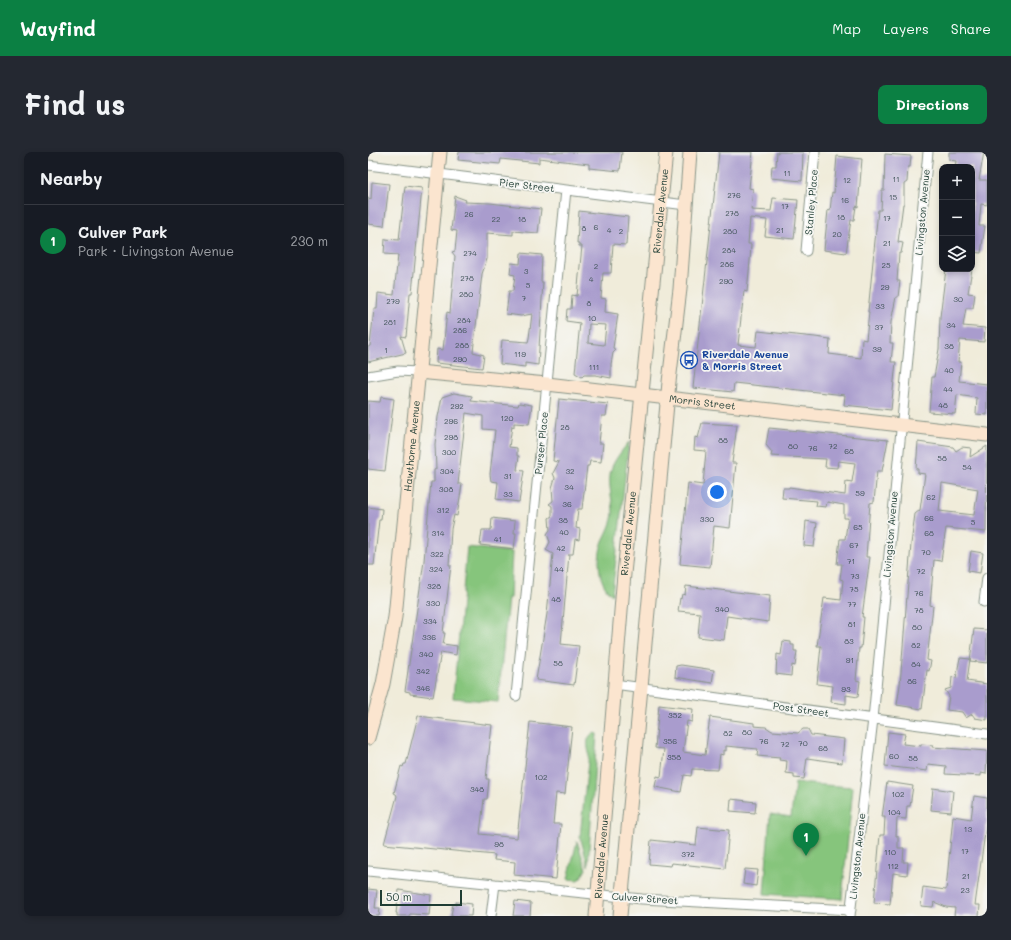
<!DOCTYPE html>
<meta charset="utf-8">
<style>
:root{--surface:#171b24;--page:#242831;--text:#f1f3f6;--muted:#9ea1a6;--line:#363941;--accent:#0b8043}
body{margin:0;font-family:Mali,sans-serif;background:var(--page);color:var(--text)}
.controls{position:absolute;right:12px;top:12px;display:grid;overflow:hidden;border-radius:8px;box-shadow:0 2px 6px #0003}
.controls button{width:36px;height:36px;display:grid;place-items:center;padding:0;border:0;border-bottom:1px solid var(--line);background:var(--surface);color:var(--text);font:20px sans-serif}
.scale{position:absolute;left:12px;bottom:10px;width:82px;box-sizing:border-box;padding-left:4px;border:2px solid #1f3d34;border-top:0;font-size:11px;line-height:14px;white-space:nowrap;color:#1f3d34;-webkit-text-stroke:3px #f6f6f2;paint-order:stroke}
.you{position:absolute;left:349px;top:340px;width:14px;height:14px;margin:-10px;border:3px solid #fff;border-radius:50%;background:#1a73e8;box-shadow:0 0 0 6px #1a73e833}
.badge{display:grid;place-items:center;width:26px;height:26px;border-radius:50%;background:var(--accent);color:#fff;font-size:13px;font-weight:700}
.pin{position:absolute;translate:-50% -33px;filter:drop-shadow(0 1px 2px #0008)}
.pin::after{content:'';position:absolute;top:21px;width:14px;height:12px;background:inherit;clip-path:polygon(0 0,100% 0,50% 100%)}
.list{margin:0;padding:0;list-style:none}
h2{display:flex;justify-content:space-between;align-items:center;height:52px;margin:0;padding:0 16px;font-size:17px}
h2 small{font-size:13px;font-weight:400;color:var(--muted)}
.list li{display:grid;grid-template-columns:26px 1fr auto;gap:12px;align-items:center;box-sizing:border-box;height:72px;padding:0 16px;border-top:1px solid var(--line)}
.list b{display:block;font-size:15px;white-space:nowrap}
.list p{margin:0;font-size:13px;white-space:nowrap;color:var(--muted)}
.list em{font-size:13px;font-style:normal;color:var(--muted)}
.icon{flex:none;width:22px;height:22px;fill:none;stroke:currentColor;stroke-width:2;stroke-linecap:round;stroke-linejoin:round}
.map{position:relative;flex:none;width:619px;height:764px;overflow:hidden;border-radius:8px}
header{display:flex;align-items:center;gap:24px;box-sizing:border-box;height:56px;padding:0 20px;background:var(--accent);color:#fff}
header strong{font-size:19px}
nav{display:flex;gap:22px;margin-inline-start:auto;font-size:14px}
.intro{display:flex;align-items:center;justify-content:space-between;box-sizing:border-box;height:96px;padding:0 24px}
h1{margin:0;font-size:28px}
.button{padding:10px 18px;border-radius:8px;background:var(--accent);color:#fff;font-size:14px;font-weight:700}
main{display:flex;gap:24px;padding:0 24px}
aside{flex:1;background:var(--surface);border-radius:8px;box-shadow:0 2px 6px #0003}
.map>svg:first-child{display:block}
.green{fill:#86c57c;stroke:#528158}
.building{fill:#a99ccd;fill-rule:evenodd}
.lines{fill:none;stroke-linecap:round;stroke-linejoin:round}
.street-casing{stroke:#889487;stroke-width:11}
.secondary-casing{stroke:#889487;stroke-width:15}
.street{stroke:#fff;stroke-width:9}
.secondary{stroke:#fbe5cf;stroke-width:13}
.labels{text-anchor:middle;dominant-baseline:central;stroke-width:3.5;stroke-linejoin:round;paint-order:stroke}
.number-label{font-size:8px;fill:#42555a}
.street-label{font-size:10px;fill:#1f3d34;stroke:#f6f6f2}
.transit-label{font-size:10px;font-weight:bold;fill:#164399;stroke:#f6f6f2;text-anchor:start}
</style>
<header>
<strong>Wayfind</strong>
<nav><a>Map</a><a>Layers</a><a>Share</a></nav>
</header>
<div class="intro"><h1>Find us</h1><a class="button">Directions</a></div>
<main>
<aside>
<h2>Nearby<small></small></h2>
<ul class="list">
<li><span class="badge">1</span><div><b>Culver Park</b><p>Park · Livingston Avenue</p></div><em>230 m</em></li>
</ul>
</aside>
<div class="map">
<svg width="619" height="764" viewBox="0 0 619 764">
<rect width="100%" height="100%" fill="#f6f6f2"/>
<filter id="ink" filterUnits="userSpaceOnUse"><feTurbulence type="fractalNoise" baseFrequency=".025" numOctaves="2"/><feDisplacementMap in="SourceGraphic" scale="8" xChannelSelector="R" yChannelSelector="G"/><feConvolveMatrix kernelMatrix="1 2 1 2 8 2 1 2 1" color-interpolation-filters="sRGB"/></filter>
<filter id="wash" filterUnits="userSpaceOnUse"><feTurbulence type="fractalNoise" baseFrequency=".012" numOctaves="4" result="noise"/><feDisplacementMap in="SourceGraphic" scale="16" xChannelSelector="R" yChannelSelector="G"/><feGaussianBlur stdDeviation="0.9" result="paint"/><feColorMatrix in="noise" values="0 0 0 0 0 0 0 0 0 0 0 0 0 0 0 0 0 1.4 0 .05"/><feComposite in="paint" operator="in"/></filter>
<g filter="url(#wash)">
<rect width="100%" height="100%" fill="#f0ecda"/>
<path class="green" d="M261,290l-17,153c-14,-11 -16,-37 -9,-54 4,-9 9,-17 10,-28 0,-14 -7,-33 -1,-46 3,-8 11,-18 17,-25z
M99,395l45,5 -2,46h-2l-10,104 -45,-4z
M225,581l4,1 -9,132 -8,-30 9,-83c-2,-8 -3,-15 4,-20z
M427,631l58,4 -11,112 -78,-5 6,-80 21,3z
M209,689l9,28 -5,9 -4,2 -9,-1z"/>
<g id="blocks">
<path class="building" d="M91,0h163l-2,19 -31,-3v-4l-50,-6v5l-38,-4 -1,5 -42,-4z
M351,0h34l-4,36 4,1 -2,21 20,1 2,-13 25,2 -4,39 -29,-3 2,-16 -17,-2 -2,26h3l-1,17 -3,31 -3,-1 -6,54 18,2 2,-16 57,6 15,2 -1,15 32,4 1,-19 4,1 3,-28h-1l10,-102h3l1,-20h2l1,-36 26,2 -1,11h-2l-1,15 -3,2v20h-1l-5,38 5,1 -2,10h-2l-2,28h3l-2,16h-2l-5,25 -1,21h3l-2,19h5l-5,48 -47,-5 1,-10 -111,-12 -1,9 -40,-4z
M409,0h26l-1,29 -31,-3 1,-12h4z
M581,0h35l-5,28h8v25l-6,-1 -2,22h6l-4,27 -9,-1v-85h-17l1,-6 -7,-1z
M469,4l25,3 -4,48 -2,-1 -2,14h-3l-5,33 -22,-3 4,-40 2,1 2,-19 2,1z
M4,30l17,2 -5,42 -16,-2v-26l3,1z
M37,34l17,2 -10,105h-2l-4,44 -5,-1 5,17 -38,9v-15l2,-1 4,-37h3l1,-16 16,2 4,-40 -14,-1 1,-15 14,1z
M87,44l11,4 -1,2 25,1 51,6 -3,24 -25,-2v4l-26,-2v26l-5,15 -9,78 11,3 -2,13 -46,-5 1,-14 6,1 4,-38 3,1 5,-57 -3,-4 3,-1 2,-20 -6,-1z
M211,59l49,6 -2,28 -13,-1 -2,29h-8l-2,25 5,1 -1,13 13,2 -5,34 3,2 -3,3 -2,11v14l-16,-3h-11l-2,2 -7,-4 5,-50 -14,-2 1,-12h4l1,-14 5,1 5,-50h-3v-3h-2zM221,172l17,1 -2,20 -16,-2z
M153,101l21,2 -1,27h2l-5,83 -13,-2v4l-25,-3 2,-24 26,2 1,-4 3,-24 -11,2 -15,-2 3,-23h4l2,-16 -5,-1 1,-11 9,1z
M578,117h26l-4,24 7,1 -2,14h-7l-3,18 22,2 -1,14 -24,-2 -2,22h3l-2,19 28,3v31l-11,-1 1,-16 -20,-3 -2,19 -26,-2 3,-35h2l5,-28 1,-32z
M86,241l18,3 -1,5 47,5 1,-3 13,2 -3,19 -15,-1v4l-2,-1 -3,21 8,1v8h2l-2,14 7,1 -5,31 -23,-3 2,-17 -7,-1 -1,-7 5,-44 -12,-1v-13l-17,-3 -8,71h4l-2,13 -3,19 -3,-1 -3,14 -2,36h2l-8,68h2l-2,11 14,2 -1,9 -15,-3 -8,45 -23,-3v-2l-5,-1 19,-130 7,-79h3v-12l2,-1 -1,-25 3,-27 4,-20z
M13,245l13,2 -9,72 -17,-2v-68l12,1z
M191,247l49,5 -2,12h-4l-3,27h4l-2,19 -11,-1 -1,5h-2l-5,43h-4l-2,19 4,1 -1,11 -4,-1 -2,15h-4l-8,90 18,2 -5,39 -38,-5 11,-66 6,-60 -7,-4 4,-8 -3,-8 3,-4 -1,-12 3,-2v-10l-3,-2 4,-3 -1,-13 3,-10 -2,-5 6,-11 -6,-1z
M334,271l35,2 -5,38h4l-6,65 -16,-2 -4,41 -30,-3 8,-81 15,2 3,-34 -12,-1 1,-13 3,1z
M401,276l119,12 -6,31h-5l-3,31 -4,1 -4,54h4l-8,60h2l-3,31h-2l-3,32 4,1 -2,16 -12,-2v9l-15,-2 2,-16 -16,-2 4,-38h-4l7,-48 17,2 2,-20 -3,-1 2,-15h-5l3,-25h5l3,-21h-4v-13l-17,-3 -1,5 -10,-1 1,-5 -35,-3 1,-10h6v-1l56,8 1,-14 6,1 3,-19 -17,-2 -1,7 -12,-1 1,-8 -55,-3 1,-4 -6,-7z
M550,290l35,5 3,4 6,-4 9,1 -1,9 17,-11 -1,86 -40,-4 -5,33 -7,-1 -4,45 3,1 -6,54 4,1 -2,10 -2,-1 -5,39 -25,-4 3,-20 11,-141 4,-30 5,-4 5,-36 -7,-1v-4h-2zM574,331l36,6 -4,26 -35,-4z
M0,355l14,2 -1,11h-2l-5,45h-6z
M124,366l23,3 -1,12h2l-2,16 -34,-4 2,-15h9z
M438,369l11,2 -3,24 -10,-1z
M603,399l12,2 -3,20 -12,-2z
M318,434l84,10 -2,26 -41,-6 -3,24 -26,-3 2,-24 -22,-2 2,-13 1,1 1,-5 3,1z
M606,477l13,1v33l-17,-2z
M415,489l8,1v3h3v6h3l-2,15 -3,-1 -1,11 -15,-2 1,-20 4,1z
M592,506l10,1 -3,22 20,3v36l-12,-2 -3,-4 -6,4 -4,-6 -15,-2 2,-14 -4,-6 6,-2 1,-11 4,1z
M313,513l33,5 -2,13 -37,-6 1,-11z
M291,553l34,4 -1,13 -5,-1 -4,31 22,3 5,-38 44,6v3l12,1 6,4 26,2 5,-4h5l3,6 33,4 -2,24 -35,-5 -3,21 -10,-1v-4l-8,-1 1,-12 -8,-1 1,-2 -23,-2 1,-7 -32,-3v5l-3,-1v5l-3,-1 -2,16 -26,-1 -1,7 -7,-1 -3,17 -26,-5 2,-11 4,1 3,-28 -9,-1z
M50,564l74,9 -6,54h3l-2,20h-3l-4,35 37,4 13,-116 42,5 -7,67 -9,-1 -3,31h8l-5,55 -42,-4 1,-13 -21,-2 1,-5 -111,-11 13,-48 -1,-2 -2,-1 7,-27 2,1 1,-3h2z
M520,580l17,2 -2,10 18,2v-2l12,1 -1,2 55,4 -1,23 -5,-1v3l-36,-2 1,-8 -18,-2 -1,7 -42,-5z
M519,630l26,4 -3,20h-3l-1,13 -9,-1 -1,18h2v12h6l-1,14h5l-1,13 -14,-2 -3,31 -16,-1 6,-68h4l1,-18h-3z
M565,636l20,3 -2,21 -20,-2z
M606,644l13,2v20l-12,87h5l-1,11h-25l1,-8 -9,-1 -12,-5 -1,5 -12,-1 2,-19 23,3 7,-74 18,3z
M363,647l25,3 -1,11 -25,-2z
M330,675l31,3 -4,39 -53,-6 -1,3 -22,-2 2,-24 45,5z
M377,717l13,1 -2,16 -13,-2z
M0,737l9,1 -2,18h5l-1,8h-11z
M31,738l32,5 -2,20 -19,-1 -1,2h-12v-3h-1z
M147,749l16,2 -1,13h-17z
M88,750l16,2 -1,12h-20l2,-12 3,1z"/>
</g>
</g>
<g filter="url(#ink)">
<use href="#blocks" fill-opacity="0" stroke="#889487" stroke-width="1"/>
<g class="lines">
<g class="street-casing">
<path id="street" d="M0,13l318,40
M438,99l9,-99
M0,224l30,-5 20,1
M616,450l3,-24
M246,532l373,50
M148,544l50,-506
M0,719l274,28 209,11
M123,764l4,-32
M482,764l23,-197 55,-567"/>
</g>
<g class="secondary-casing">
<g id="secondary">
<path id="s1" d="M50,220l129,12 440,51"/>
<path id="s2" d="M0,586l15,-54 12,-67 45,-465"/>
<path id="s3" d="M228,764l28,-342 42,-422"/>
<path d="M252,764l49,-534 11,-93 10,-137"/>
</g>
</g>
<use href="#street" class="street"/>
<use href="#secondary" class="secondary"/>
</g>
</g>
<defs>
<g id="bus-ring" transform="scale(0.9)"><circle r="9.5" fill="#f6f6f2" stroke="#1a4fb4" stroke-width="1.5"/><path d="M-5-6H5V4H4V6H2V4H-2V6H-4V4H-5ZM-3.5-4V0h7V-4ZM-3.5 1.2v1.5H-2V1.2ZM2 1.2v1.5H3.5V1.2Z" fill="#1a4fb4"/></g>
</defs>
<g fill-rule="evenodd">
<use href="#bus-ring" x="321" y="208"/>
</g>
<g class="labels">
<g class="number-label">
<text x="419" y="21">11</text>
<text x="528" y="27">11</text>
<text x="479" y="28">12</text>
<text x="366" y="43">276</text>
<text x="525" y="45">15</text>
<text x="477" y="48">16</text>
<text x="417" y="54">17</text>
<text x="364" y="61">278</text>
<text x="101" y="62">26</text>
<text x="473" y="65">18</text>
<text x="519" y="66">17</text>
<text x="128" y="67">22</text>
<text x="154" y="67">18</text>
<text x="228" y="75">6</text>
<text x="216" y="76">8</text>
<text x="241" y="78">4</text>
<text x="412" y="78">21</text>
<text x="253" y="79">2</text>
<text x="362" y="79">280</text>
<text x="469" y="82">20</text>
<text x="519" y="91">21</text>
<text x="361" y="98">284</text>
<text x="102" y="101">274</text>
<text x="359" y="112">286</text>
<text x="518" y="113">25</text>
<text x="228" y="114">2</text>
<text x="158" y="119">3</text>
<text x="99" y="126">278</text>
<text x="223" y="127">4</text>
<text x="358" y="129">290</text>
<text x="160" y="133">5</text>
<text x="517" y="135">29</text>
<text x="98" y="142">280</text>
<text x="156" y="146">7</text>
<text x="590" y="147">30</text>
<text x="25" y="149">279</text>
<text x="221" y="151">8</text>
<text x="512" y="154">33</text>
<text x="224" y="166">10</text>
<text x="96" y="168">284</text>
<text x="22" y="170">281</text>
<text x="583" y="173">34</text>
<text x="511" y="175">37</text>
<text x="92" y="178">286</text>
<text x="94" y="193">288</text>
<text x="581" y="194">38</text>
<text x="509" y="197">39</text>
<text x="18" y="198">1</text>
<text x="152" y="202">119</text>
<text x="92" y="207">290</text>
<text x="226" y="215">111</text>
<text x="581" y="218">40</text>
<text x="580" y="237">44</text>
<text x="575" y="253">48</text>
<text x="89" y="254">292</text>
<text x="139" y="266">120</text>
<text x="83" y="269">296</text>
<text x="197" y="275">28</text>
<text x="83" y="285">298</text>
<text x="355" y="288">88</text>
<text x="425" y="294">80</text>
<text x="465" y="294">72</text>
<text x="445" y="296">76</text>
<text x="481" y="299">68</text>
<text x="81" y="300">300</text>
<text x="574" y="306">58</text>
<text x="599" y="315">54</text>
<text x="79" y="319">304</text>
<text x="202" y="319">32</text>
<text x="140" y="324">31</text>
<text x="201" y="335">34</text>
<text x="78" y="337">308</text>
<text x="492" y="341">59</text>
<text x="140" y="342">33</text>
<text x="563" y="345">62</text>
<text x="199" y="352">36</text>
<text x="75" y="358">312</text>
<text x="561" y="366">66</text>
<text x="339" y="367">330</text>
<text x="195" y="368">38</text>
<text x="605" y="370">5</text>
<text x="490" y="375">65</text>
<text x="196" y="380">40</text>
<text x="70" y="381">314</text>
<text x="561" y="381">68</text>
<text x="130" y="387">41</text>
<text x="486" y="393">67</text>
<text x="193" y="396">42</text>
<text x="558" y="400">70</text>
<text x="69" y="402">322</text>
<text x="483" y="409">71</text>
<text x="68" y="417">324</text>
<text x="191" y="417">44</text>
<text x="553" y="419">72</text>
<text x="487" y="424">73</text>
<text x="66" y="434">328</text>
<text x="486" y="437">75</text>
<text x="551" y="441">76</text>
<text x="188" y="447">48</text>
<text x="65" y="451">330</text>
<text x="484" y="452">77</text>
<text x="354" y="457">340</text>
<text x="551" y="458">78</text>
<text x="62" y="469">334</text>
<text x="484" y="472">81</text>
<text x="549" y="475">80</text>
<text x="61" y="485">336</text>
<text x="481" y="489">83</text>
<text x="548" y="493">82</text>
<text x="58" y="502">340</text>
<text x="482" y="508">91</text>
<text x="190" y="511">58</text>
<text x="548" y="512">84</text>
<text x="55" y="519">342</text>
<text x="544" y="529">86</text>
<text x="55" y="536">346</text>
<text x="478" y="537">93</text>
<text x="307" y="563">352</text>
<text x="379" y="580">80</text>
<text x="360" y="581">82</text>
<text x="302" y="589">356</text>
<text x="396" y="589">76</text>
<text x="435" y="591">70</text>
<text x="417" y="592">72</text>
<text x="455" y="596">68</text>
<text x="526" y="604">60</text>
<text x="306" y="605">358</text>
<text x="545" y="606">58</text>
<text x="173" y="625">102</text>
<text x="109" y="637">348</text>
<text x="530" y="642">102</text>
<text x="526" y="660">104</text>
<text x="600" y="677">13</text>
<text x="131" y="692">98</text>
<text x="597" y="699">17</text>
<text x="522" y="700">110</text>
<text x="320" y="702">372</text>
<text x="525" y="714">112</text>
<text x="598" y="724">21</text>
<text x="597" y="738">23</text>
</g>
<g class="street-label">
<text transform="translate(159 33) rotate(7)">Pier Street</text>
<text transform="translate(443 50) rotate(-85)">Stanley Place</text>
<text stroke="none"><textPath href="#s3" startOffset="708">Riverdale Avenue</textPath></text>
<text transform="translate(554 60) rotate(-85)">Livingston Avenue</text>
<text stroke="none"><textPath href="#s1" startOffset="286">Morris Street</textPath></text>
<text transform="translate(173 291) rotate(-84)">Purser Place</text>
<text stroke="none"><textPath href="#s2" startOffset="296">Hawthorne Avenue</textPath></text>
<text stroke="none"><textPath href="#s3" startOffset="384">Riverdale Avenue</textPath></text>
<text transform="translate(522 382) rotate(-85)">Livingston Avenue</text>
<text transform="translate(433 557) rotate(8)">Post Street</text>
<text transform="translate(489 704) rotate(-84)">Livingston Avenue</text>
<text stroke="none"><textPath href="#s3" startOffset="60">Riverdale Avenue</textPath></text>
<text transform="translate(277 746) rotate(4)">Culver Street</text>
</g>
<g class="transit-label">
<text x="334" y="202">Riverdale Avenue<tspan x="334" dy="12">&amp; Morris Street</tspan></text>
</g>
</g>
</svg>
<div class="controls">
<button>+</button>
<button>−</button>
<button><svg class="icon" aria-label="layers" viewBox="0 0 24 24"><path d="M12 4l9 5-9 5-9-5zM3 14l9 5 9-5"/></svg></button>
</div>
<div class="scale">50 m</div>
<div class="you"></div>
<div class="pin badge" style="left:438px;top:704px">1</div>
</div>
</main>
